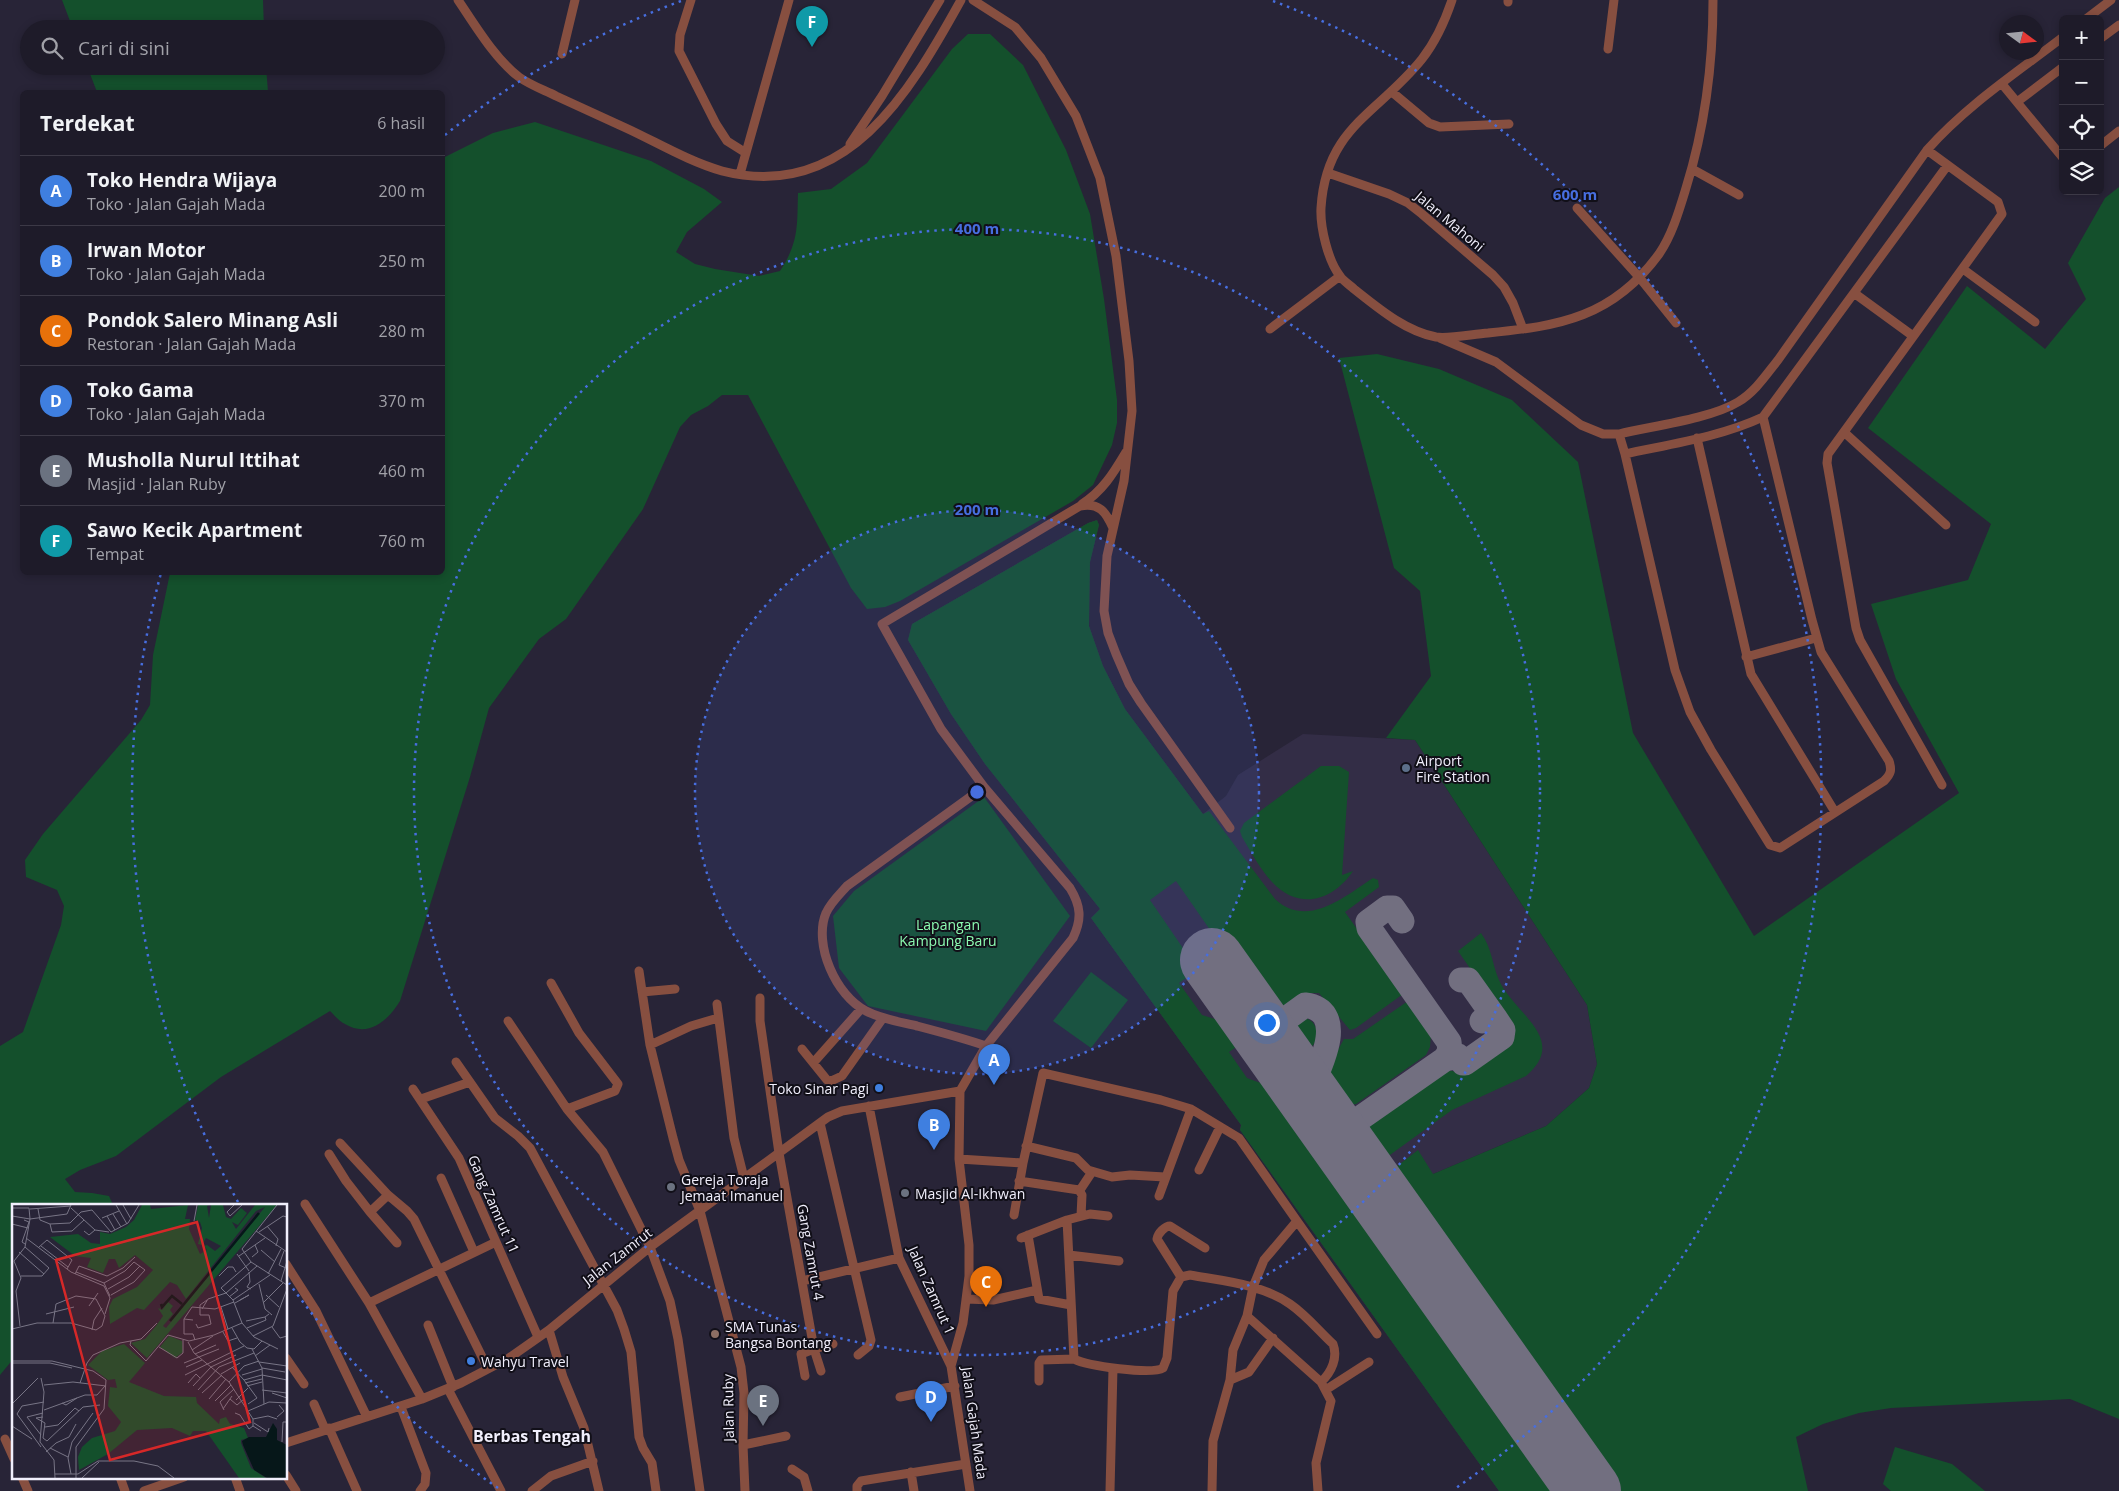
<!DOCTYPE html>
<html lang="id">
<meta charset="utf-8">
<style>
:root{--surface:#1e1b29;--page:#262431;--text:#f1f3f6;--muted:#a1a1a8;--line:#3c3946;--accent:#1a73e8}
body{margin:0;font-family:"Open Sans",sans-serif;background:var(--page);color:var(--text)}
.controls{position:absolute;right:15px;top:15px;display:grid;overflow:hidden;border-radius:8px;box-shadow:0 2px 8px #0003}
.controls button{width:45px;height:45px;display:grid;place-items:center;padding:0;border:0;border-bottom:1px solid var(--line);background:var(--surface);color:var(--text);font:25px sans-serif}
.compass{position:absolute;left:1999px;top:15px;width:45px;height:45px;border-radius:50%;background:var(--surface);box-shadow:0 2px 8px #0003;rotate:105deg}
.you{position:absolute;left:1266px;top:1022px;width:18px;height:18px;margin:-12px;border:4px solid #fff;border-radius:50%;background:#1a73e8;box-shadow:0 0 0 8px #1a73e833}
.badge{display:grid;place-items:center;width:32px;height:32px;border-radius:50%;background:var(--accent);color:#fff;font-size:16px;font-weight:700}
.pin{position:absolute;translate:-50% -41px;filter:drop-shadow(0 1px 2px #0008)}
.pin::after{content:'';position:absolute;top:26px;width:18px;height:15px;background:inherit;clip-path:polygon(0 0,100% 0,50% 100%)}
.list{margin:0;padding:0;list-style:none}
h2{display:flex;justify-content:space-between;align-items:center;height:65px;margin:0;padding:0 20px;font-size:21px}
h2 small{font-size:16px;font-weight:400;color:var(--muted)}
.list li{display:grid;grid-template-columns:32px 1fr auto;gap:15px;align-items:center;box-sizing:border-box;height:70px;padding:0 20px;border-top:1px solid var(--line)}
.list b{display:block;font-size:19px;white-space:nowrap}
.list p{margin:0;font-size:16px;white-space:nowrap;color:var(--muted)}
.list em{font-size:16px;font-style:normal;color:var(--muted)}
.icon{flex:none;width:28px;height:28px;fill:none;stroke:currentColor;stroke-width:2;stroke-linecap:round;stroke-linejoin:round}
.map{position:relative;flex:none;width:2119px;height:1491px;overflow:hidden}
.search{position:absolute;background:var(--surface);box-shadow:0 2px 8px #0003;left:20px;top:20px;width:425px;height:55px;display:flex;align-items:center;gap:12px;box-sizing:border-box;padding:0 18px;border-radius:28px;color:var(--muted);font-size:19px}
.panel{position:absolute;background:var(--surface);box-shadow:0 2px 8px #0003;left:20px;top:90px;width:425px;height:485px;border-radius:8px}
.map>svg:first-child{display:block}
.built{fill:#332d46}
.green{fill:#14502c}
.lines{fill:none;stroke-linecap:round;stroke-linejoin:round}
.taxiway{stroke:#726f80;stroke-width:25}
.runway{stroke:#726f80;stroke-width:64}
.minor{stroke:#874f40;stroke-width:9}
.ring{fill:none;stroke:#476edf;stroke-width:2.5;stroke-dasharray:2.5 5}
.service-dot{fill:#5c6f8a;stroke:#110f18;stroke-width:2}
.shop-dot{fill:#3f7fe0;stroke:#110f18;stroke-width:2}
.worship-dot{fill:#6b7280;stroke:#110f18;stroke-width:2}
.education-dot{fill:#8d6e63;stroke:#110f18;stroke-width:2}
.labels{text-anchor:middle;dominant-baseline:central;stroke-width:4;stroke-linejoin:round;paint-order:stroke}
.street-label{font-size:14px;fill:#f1effc;stroke:#110f18}
.poi-label{font-size:14px;fill:#f1effc;stroke:#110f18;text-anchor:start}
.park-label{font-size:14px;fill:#8cfbb1;stroke:#110f18}
.quarter-label{font-size:16px;font-weight:bold;fill:#f1effc;stroke:#110f18}
.inset-river{fill:none;stroke:#061719;stroke-width:2.5}
.inset-road{fill:none;stroke:#787586;stroke-width:1}
.view{fill:#d62828;fill-opacity:0.15;stroke:#d62828;stroke-width:2.5}
.inset-edge{fill:none;stroke:#f1effc;stroke-width:2.5}
.centre{fill:#476edf;stroke:#110f18;stroke-width:2.5}
.ring-label{font-size:15px;text-anchor:middle;font-weight:bold;fill:#476edf;stroke:#110f18;stroke-width:4;stroke-linejoin:round;paint-order:stroke}
</style>
<div class="map">
<svg width="2119" height="1491" viewBox="0 0 2119 1491">
<rect width="100%" height="100%" fill="#282437"/>
<path class="built" d="M1097,520l2,5 -9,37 -1,64 14,40 22,43 78,105 23,-18 12,-21 65,-41 112,6 172,265 10,59 -8,24 -43,38 -113,48 227,317h-161l-259,-361 1,-5 -150,-207 9,-9 -115,-145 -34,-50 -43,-74 4,-16 176,-101z"/>
<path class="green" d="M62,0h201l1,29h-191z
M968,34h22l33,31 43,85 24,64 14,85 13,101v23l-5,22 -19,40 -20,16 -173,100 -15,6 -18,2 -16,-21 -103,-193h-26l-14,11 -17,9 -11,12 -37,82 -77,110 -27,20 -50,69 -19,69 -70,224c-12,20 -32,37 -55,23 -6,-3 -11,-9 -15,-13l-109,66 -105,79 -36,14 -15,9 10,13 17,1 17,3 4,9h-99v153l-14,17v-329l23,-14 38,-107 3,-19 -7,-16 -31,-13 -1,-17 18,-26 98,-114 9,-15 3,-50 17,-82 272,-1 1,-414 50,-25 42,-11 116,39 53,28 18,13 -35,30 -11,20 19,12 20,5 44,7 21,-5c19,-29 17,-45 18,-78l33,-4 36,-26 85,-114z
M87,66h179l2,26h-171z
M2119,187v1232l-49,-20 -179,9 -32,5 -36,11 -27,13 12,54h-198l-220,-308 2,-13 26,-20 15,24 113,-48 43,-38 8,-24 -10,-59 -172,-265 -29,-2 45,-62 -11,-85 -26,-23 -55,-210 38,-4 62,15 73,31 66,62 55,271 121,203 205,-143 -63,-114 -25,-75 97,-24 23,-56 -123,-96 99,-142 78,63 41,-50 -18,-36 37,-65z
M1097,520l2,5 -9,37 -1,64 14,40 22,43 78,105 6,-3 66,88c32,30 69,-2 98,-21l5,2 1,7 -34,25 58,82 -47,34 -6,2 -31,-37h-15l-34,23 -94,-135 -26,19 48,70 -19,13 23,32 38,12 8,12 -19,13 18,26 38,14 284,399h-70l-259,-361 1,-5 -150,-207 9,-9 -115,-145 -34,-50 -43,-74 4,-16 176,-101z
M1321,766h18l10,6 -7,103 11,-4c-20,30 -54,40 -81,11 -12,-13 -21,-30 -30,-45l-2,-6 4,-8z
M984,797l86,119 -84,115 -118,-25 -29,-38 -6,-52 21,-25z
M1481,933c11,15 11,31 18,47 14,33 71,59 27,96l-74,34 -69,50 -11,-2 -12,-16v-8l7,-14 67,-47c10,-4 16,-3 25,0l56,-40 -57,-82z
M1091,972l37,28 -37,48 -38,-27z
M1408,1001l23,34 -1,12 -4,8 -70,49c-17,4 -24,-1 -33,-15l7,-25 14,-25h9z
M1305,1018c20,5 12,38 -5,30 -5,-2 -9,-11 -12,-16l11,-13z
M1895,1447l57,17 33,27h-94l-8,-7z"/>
<g class="lines">
<path class="taxiway" d="M1461,980h7l27,38
M1264,1035l41,-30c46,6 12,68 2,91
M1445,1059l13,-3 5,7h2l37,-26 1,-7 -8,-12 -5,-1 -8,4
M1323,1118l14,8h12l-3,8 -1,15
M1349,1126l96,-67 5,-8 -1,-9 -80,-114 -1,-6 19,-14h6l9,13"/>
<path class="runway" d="M1212,960l377,531"/>
<path class="minor" d="M458,0c17,25 37,59 61,77 11,8 25,13 37,19 24,11 48,22 72,33 30,14 62,33 94,42 124,32 188,-79 239,-171
M691,0l-11,35 -1,16 37,73 11,17 19,12
M973,0l42,27 26,31 35,58 24,62 16,78 13,105 3,50 -8,70 -17,75 -3,55 4,22 8,21 13,30 12,19 89,125
M1452,0c-7,21 -16,41 -30,59 -44,55 -96,68 -101,149 -1,19 7,53 19,68 3,5 10,9 14,13 24,19 51,42 82,48 13,2 37,-3 52,-4 72,-7 125,-16 171,-79 13,-19 20,-43 27,-66 19,-61 27,-124 27,-188
M1508,2v-2
M2086,19l25,-19
M2100,39l19,-14
M1608,49l6,-49
M562,54l13,-54
M2002,84l61,74
M1392,92l37,31 11,4 69,-3
M2017,102l46,-35
M850,144l32,-48 58,-96
M2100,146l19,-15
M1927,150l71,52 4,12 -174,240 -1,9 29,165 4,12 82,145
M1692,169l47,26
M1328,173l61,21 19,9 14,11 71,61 11,12 9,16 10,26
M740,174l49,-174
M1577,208l62,69 37,46
M1963,269l72,53
M1854,293l59,43
M1270,329l70,-53
M1440,338l56,24 85,63 22,9h16c33,-8 91,-15 119,-32 17,-10 28,-27 40,-42l149,-210c39,-44 89,-77 136,-113
M1845,433l101,92
M1619,434l6,20c46,-10 95,-17 138,-37l184,-251
M1697,438l54,236 84,138
M1625,454l50,216 15,42 21,38 59,95 10,3 104,-67c7,-7 8,-11 5,-20l-68,-109 -9,-32 -49,-203
M1082,504c21,-13 32,-32 44,-52
M1746,657l70,-19
M984,787l-137,99c-7,8 -16,16 -21,27 -13,31 10,83 40,98 15,8 34,11 51,15 23,6 46,12 69,20
M639,971l11,74 23,93 6,22 21,51 41,156 3,26 -1,52 2,46
M551,983l28,50 39,51 -3,7 -48,18
M642,992l33,-3
M760,998v23l19,132 35,196 -13,5 4,22
M717,1004l17,134 10,40
M508,1021l59,88 36,43 47,95 20,54 8,38 22,152
M650,1045l41,-19 27,-8
M802,1049l25,31 4,1 11,-5 41,-58
M456,1062l39,56 23,18 12,12 87,162 7,19 7,23 8,85 4,11 9,15 4,28
M814,1062l47,-53
M413,1089l46,69 79,179
M421,1099l49,-17
M869,1106l30,152 52,108
M820,1123l51,217 -2,6 -11,9
M340,1143l48,52 19,16 7,8 74,150
M1026,1146l50,12 12,12 24,7 18,-2 35,2
M329,1154l17,27 24,31
M959,1159l64,4 20,-90 118,27 30,9
M1199,1170l21,-43
M441,1178l33,74
M1019,1181l60,9 3,5 -1,21
M1080,1190l12,-18
M388,1195l-18,17 27,31
M1159,1196l32,-87 48,29 58,83 -33,39 -11,27 -6,29 -14,34 -3,30 -17,61 -1,50
M305,1204l64,99 53,96
M1014,1215l9,-52
M1108,1216l-18,-2 -23,6 7,139c13,7 78,16 89,9l4,-10 6,-67 8,-14 9,-2c34,6 71,9 100,29 16,11 29,27 43,40 5,13 -1,28 -12,38
M1297,1221l80,113
M1028,1235l11,64 32,6
M1021,1238l46,-18
M1069,1255l50,6
M286,1264l30,47 51,106
M1181,1277l-24,-38c1,-6 8,-13 13,-13l35,22
M802,1281l97,-23
M966,1299l27,1 44,-10
M369,1303l127,-61
M1247,1316l74,66 10,19 -15,62 2,28
M428,1325l25,62
M549,1330l14,47 21,51 15,63
M286,1358l18,26
M821,1371l-7,-22 19,-5
M1230,1380l19,-8 24,-34
M1039,1381v-18l2,-3 33,-1
M448,1389l53,102
M1327,1389l42,-27
M900,1397l55,-11
M314,1404l11,25
M401,1407l25,66 -1,11 -5,7
M329,1428l28,63
M5,1439l9,20
M286,1443l136,-44 39,-16 48,-25 40,-28 101,-83 178,-130 14,-6 118,-20
M743,1445l43,-9
M792,1469l12,8 4,14
M911,1472l3,19
M286,1475l10,16
M22,1477l6,14
M120,1477l5,14
M235,1477l5,14
M144,1491l40,-14
M532,1491l19,-15 42,-15
M857,1491v-5l4,-5 105,-17
M970,1491l-19,-125 12,-43 6,-47v-31l-10,-86 1,-68 26,-45 87,-108c9,-19 8,-32 -3,-50l-86,-101 -43,-58 -59,-105 198,-118c19,-4 26,6 33,22
M1110,1491l3,-123"/>
</g>
<circle cx="977" cy="792" r="282" fill="#476edf" fill-opacity=".12"/>
<g class="ring">
<circle cx="977" cy="792" r="282"/>
<circle cx="977" cy="792" r="563"/>
<path d="M498 1488A845 845 0 0 1 289 1283M238 1202A845 845 0 0 1 161 573M445 135A845 845 0 0 1 681 1M1273 1A845 845 0 0 1 1456 1488"/>
</g>
<circle class="service-dot" cx="1406" cy="768" r="5"/>
<g class="shop-dot">
<circle cx="879" cy="1088" r="5"/>
<circle cx="471" cy="1361" r="5"/>
</g>
<g class="worship-dot">
<circle cx="671" cy="1187" r="5"/>
<circle cx="905" cy="1193" r="5"/>
</g>
<circle class="education-dot" cx="715" cy="1334" r="5"/>
<g class="labels">
<g class="street-label">
<text transform="translate(1450 221) rotate(40)">Jalan Mahoni</text>
<text transform="translate(494 1204) rotate(66)">Gang Zamrut 11</text>
<text transform="translate(811 1252) rotate(80)">Gang Zamrut 4</text>
<text transform="translate(617 1256) rotate(-38)">Jalan Zamrut</text>
<text transform="translate(932 1290) rotate(66)">Jalan Zamrut 1</text>
<text transform="translate(728 1408) rotate(-91)">Jalan Ruby</text>
<text transform="translate(975 1423) rotate(82)">Jalan Gajah Mada</text>
</g>
<g class="poi-label">
<text x="1416" y="760">Airport<tspan x="1416" dy="16">Fire Station</tspan></text>
<text x="869" y="1088" text-anchor="end">Toko Sinar Pagi</text>
<text x="681" y="1179">Gereja Toraja<tspan x="681" dy="16">Jemaat Imanuel</tspan></text>
<text x="915" y="1193">Masjid Al-Ikhwan</text>
<text x="725" y="1326">SMA Tunas<tspan x="725" dy="16">Bangsa Bontang</tspan></text>
<text x="481" y="1361">Wahyu Travel</text>
</g>
<g class="park-label">
<text x="948" y="924">Lapangan<tspan x="948" dy="16">Kampung Baru</tspan></text>
</g>
<g class="quarter-label">
<text x="532" y="1436">Berbas Tengah</text>
</g>
</g>
<g transform="translate(12 1204)">
<rect width="275" height="275" fill="#282437"/>
<path d="M130,1h8l1,4 37,-4 -3,14h5l-1,10 11,25 7,-4 -3,-4 3,-1 8,6 6,-5 -15,-8 -4,7 -4,-1 4,-16 -2,-6 -5,-2 3,-15h11l-2,1 2,12 2,-13h12l3,12 5,2 10,-11 6,5 -9,12 -6,-3 4,7 19,-24h22l-130,153 -16,-15 14,-4 11,-13 7,-10 -5,-8 4,2 6,-8 5,4 -3,4 3,4 -10,12 3,2 99,-121 -9,4 -70,88 -9,-14 -7,-3 -26,28 -7,-2 -27,16 -1,-17 4,-8 24,-12 16,-17 -18,-15 -16,13 -4,-9h-6l-6,14 -16,-6 4,-9 -16,-2 -25,-19 28,-3 13,9 9,1v-12l10,2 16,-7 8,-7zM157,132l13,5 1,11 -8,6 -15,-11zM112,140l21,19 -16,19 35,14 32,1 1,6 22,21 1,-5 6,-2 4,7 14,4 4,10 -7,2v3l10,25 15,10h-27l-33,-47h-13l-3,5 -18,-8 -35,2 -29,24 -29,16 -1,-13 4,-10 10,-9 23,-7 6,-9 -13,-16 2,-19 7,1 -2,-9 -7,1 -20,-15 14,-14z" fill="#14502c"/>
<path d="M261,219l4,6v11l10,5v33h-20l-13,-8 -11,-25 -1,-4 7,-4h17z" fill="#061719"/>
<path class="inset-river" d="M149,100l1,3 10,-11 10,8M158,117l89,-108"/>
<path class="inset-road" d="M104,1l11,19M111,1l8,14M222,1l-7,7 3,4 12,-11M265,1l-35,44 9,13 36,23M0,4h17l1,11 37,-5 4,-9M59,4l24,22M18,5l41,-3M26,5l2,11 10,4 20,-1 11,-11 11,-2 19,22 17,-9 11,-18M101,10l8,13M0,12l18,3 -5,28M95,12l8,14M90,14l17,-7M12,16l5,2 -7,20 3,2M182,17l3,-16M0,20l16,4M38,20l2,8 20,-1 12,-11M255,22l11,13 -2,7M72,27l5,4 6,-5 14,2M244,27l31,21M247,28l24,-16 4,1M14,34l45,34 33,14 6,12 -5,16M29,42l27,21M27,43l8,-7 25,20 -5,9M249,46l14,12M272,47l-5,14 7,3M7,48l25,22M225,50l12,17M227,52l26,-18M240,53l6,-5 -3,-7M239,58l-30,26 12,12 9,23 12,14 24,12M64,68l28,11 6,13M237,68l1,10 -3,5 4,2M63,70l4,-8 28,10 16,-8 12,-11M256,70l13,-25M207,72l9,-9h5l3,5M269,77l6,-20M92,79l21,-12 9,-9 11,8 -11,12 -23,13M247,80l6,25 7,6M96,85l21,-12 11,-11M214,89l31,-27M254,91l13,12M217,93l9,-7 -3,-2M221,96l37,-25M223,99l14,-8 -9,5M251,99l20,-20M77,102l9,-13M209,103l7,22M190,105l6,-10 18,-6M34,110l28,-7M172,115v15h9l2,6M181,116l-9,-1 8,-12 23,2 19,-7M234,117l19,-4M184,120l2,4 13,-4 -2,-9h-9v-10l7,-5M8,122l-4,-35 5,-13 -7,-17 11,-14 24,21 -7,8h-21M260,123l8,11 7,-2M220,124l8,14 7,6 7,1 8,-8M235,124l19,-8 -1,-3 4,-3M0,125l25,-6h34l25,7 6,-4 3,-10 -9,-17 -20,-3 -20,8 -3,19M80,126l2,-10 8,-12M211,128l5,9 9,-3M241,132l20,-10 14,-37M119,137l-1,4 16,16 22,-26 21,6 25,-6 28,-12M176,138l6,11 35,29 24,37v7M147,143l18,11 6,-5v-13M240,145l10,19 2,36M180,146l21,-14M183,150l21,-9M243,152l15,-11M0,157h40l41,10 13,9 -2,29 -28,38v31M247,158l28,4M0,159h38l22,5M172,159l35,-14M174,163l16,-7M220,163l12,13 18,-5 25,5M250,164l23,4M209,170l19,-11M173,171l59,-29M230,171l20,-6M29,174l3,14 -4,50 14,18 1,18M232,176l13,18 -9,6M217,178l15,-16 15,-5M68,179l7,-20 6,-8 27,-12 21,-4 16,-16M176,179l8,-9 4,4M233,179l17,-4M32,181l29,-3 33,4M181,182l18,-19 25,-12M235,182l15,-4M186,186l21,-23 35,-14M250,186l25,3M190,189l20,-18M260,189l15,5M197,195l17,-20M218,195l7,6 7,-6M224,196l12,-12M203,197l16,-16M50,199l4,2 11,-7M0,200l26,-26M211,205l9,-13M32,206l41,-15h12l8,-9M212,206l-4,-8 14,-13M236,207l21,-9 18,1M223,209l5,2 9,14 4,-3 8,5M31,213l-7,1 9,5 -2,15 4,3 36,-34 17,-2M265,213l7,-6 -5,-6M241,215l15,-3 9,3M242,219l14,9 1,-4M0,222l20,13M33,223l13,-2 17,-17 4,3M29,231l-14,-18 16,-4M270,238l1,-20h4M29,243l-24,-33 5,-8 22,-4M38,244l18,9M34,248l10,-9 13,-6 7,-13M43,270h23l20,-13h36l24,5 16,12M59,270l-3,-16 4,-16 21,-29M70,274l17,-16"/>
<path class="view" d="M185,18l53,200 -140,38 -54,-200z"/>
<rect width="275" height="275" class="inset-edge"/>
</g>
<circle cx="977" cy="792" r="8" class="centre"/>
<g class="ring-label">
<text x="1575" y="200">600 m</text>
<text x="977" y="234">400 m</text>
<text x="977" y="515">200 m</text>
</g>
</svg>
<div class="controls">
<button>+</button>
<button>−</button>
<button><svg class="icon" aria-label="locate" viewBox="0 0 24 24"><circle cx="12" cy="12" r="6"/><path d="M12 2v4M12 18v4M2 12h4M18 12h4"/></svg></button>
<button><svg class="icon" aria-label="layers" viewBox="0 0 24 24"><path d="M12 4l9 5-9 5-9-5zM3 14l9 5 9-5"/></svg></button>
</div>
<svg class="compass" viewBox="-18 -18 36 36"><path d="M0-13l5 13h-10z" fill="#e53935"/><path d="M0 13l5-13h-10z" fill="#a1a1a8"/></svg>
<div class="you"></div>
<div class="pin badge" style="left:994px;top:1085px;background:#3f7fe0">A</div>
<div class="pin badge" style="left:934px;top:1150px;background:#3f7fe0">B</div>
<div class="pin badge" style="left:986px;top:1307px;background:#e8710a">C</div>
<div class="pin badge" style="left:931px;top:1422px;background:#3f7fe0">D</div>
<div class="pin badge" style="left:763px;top:1426px;background:#6b7280">E</div>
<div class="pin badge" style="left:812px;top:47px;background:#0f9aa8">F</div>
<div class="search"><svg class="icon" aria-label="search" viewBox="0 0 24 24"><circle cx="10" cy="10" r="6"/><path d="M15 15l6 6"/></svg>Cari di sini</div>
<section class="panel">
<h2>Terdekat<small>6 hasil</small></h2>
<ul class="list">
<li><span class="badge" style="background:#3f7fe0">A</span><div><b>Toko Hendra Wijaya</b><p>Toko · Jalan Gajah Mada</p></div><em>200 m</em></li>
<li><span class="badge" style="background:#3f7fe0">B</span><div><b>Irwan Motor</b><p>Toko · Jalan Gajah Mada</p></div><em>250 m</em></li>
<li><span class="badge" style="background:#e8710a">C</span><div><b>Pondok Salero Minang Asli</b><p>Restoran · Jalan Gajah Mada</p></div><em>280 m</em></li>
<li><span class="badge" style="background:#3f7fe0">D</span><div><b>Toko Gama</b><p>Toko · Jalan Gajah Mada</p></div><em>370 m</em></li>
<li><span class="badge" style="background:#6b7280">E</span><div><b>Musholla Nurul Ittihat</b><p>Masjid · Jalan Ruby</p></div><em>460 m</em></li>
<li><span class="badge" style="background:#0f9aa8">F</span><div><b>Sawo Kecik Apartment</b><p>Tempat</p></div><em>760 m</em></li>
</ul>
</section>
</div>
